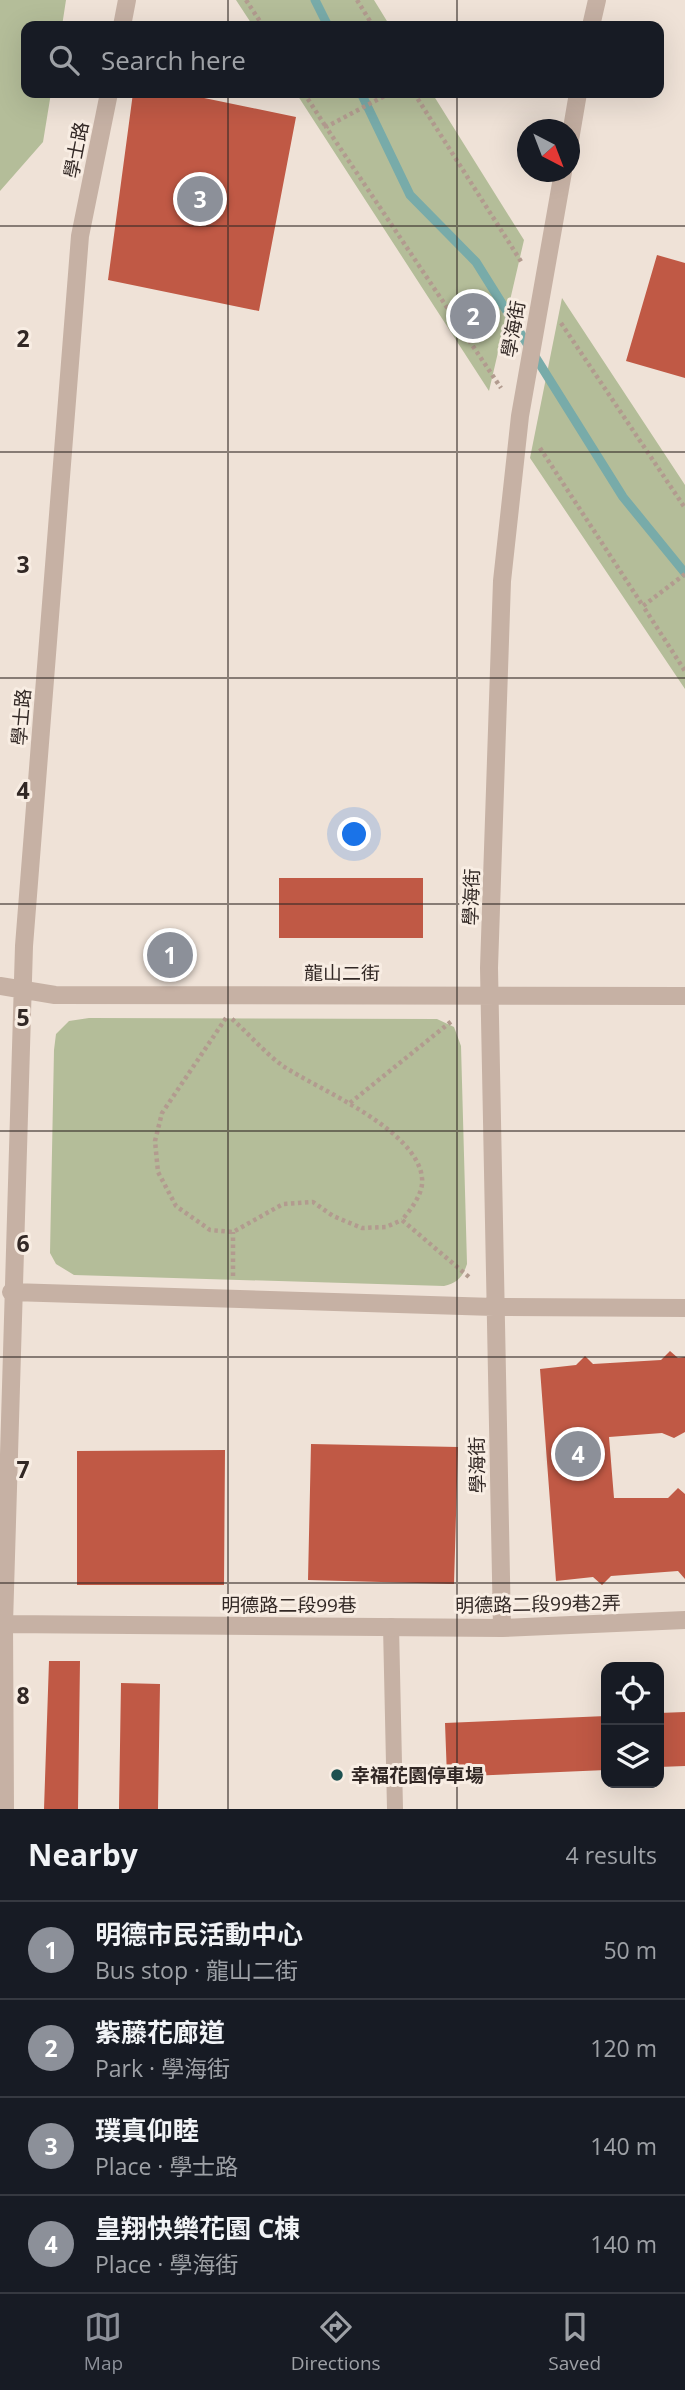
<!DOCTYPE html>
<meta charset="utf-8">
<style>
:root{--surface:#171b24;--page:#242831;--text:#f1f3f6;--muted:#9ea1a6;--line:#363941;--accent:#8c9099}
body{margin:0;font-family:"Open Sans","Noto Sans TC",sans-serif;background:var(--page);color:var(--text)}
.controls{position:absolute;right:21px;bottom:21px;display:grid;overflow:hidden;border-radius:14px;box-shadow:0 7px 28px #0002}
.controls button{width:63px;height:63px;display:grid;place-items:center;padding:0;border:0;border-bottom:2px solid var(--line);background:var(--surface);color:var(--text);font:35px sans-serif}
.compass{position:absolute;left:517px;top:119px;width:63px;height:63px;border-radius:50%;background:var(--surface);box-shadow:0 7px 28px #0002;rotate:138deg}
.you{position:absolute;left:355px;top:835px;width:24px;height:24px;margin:-18px;border:5px solid #fff;border-radius:50%;background:#1a73e8;box-shadow:0 0 0 10px #1a73e833}
.badge{display:grid;place-items:center;width:46px;height:46px;border-radius:50%;background:var(--accent);color:#fff;font-size:23px;font-weight:700}
.pin{position:absolute;translate:-50% -50%;border:4px solid #fff;box-shadow:0 2px 7px #0006}
.list{margin:0;padding:0;list-style:none}
h2{display:flex;justify-content:space-between;align-items:center;height:91px;margin:0;padding:0 28px;font-size:30px}
h2 small{font-size:23px;font-weight:400;color:var(--muted)}
.list li{display:grid;grid-template-columns:46px 1fr auto;gap:21px;align-items:center;box-sizing:border-box;height:98px;padding:0 28px;border-top:2px solid var(--line)}
.list b{display:block;font-size:26px;white-space:nowrap}
.list p{margin:0;font-size:23px;white-space:nowrap;color:var(--muted)}
.list em{font-size:23px;font-style:normal;color:var(--muted)}
.icon{flex:none;width:38px;height:38px;fill:none;stroke:currentColor;stroke-width:2;stroke-linecap:round;stroke-linejoin:round}
.map{position:relative;flex:none;width:685px;height:1809px;overflow:hidden}
.search{position:absolute;background:var(--surface);box-shadow:0 7px 28px #0002;left:21px;right:21px;top:21px;height:77px;display:flex;align-items:center;gap:18px;box-sizing:border-box;padding:0 24px;border-radius:14px;color:var(--muted);font-size:26px}
.sheet{height:483px;background:var(--surface)}
nav{display:flex;justify-content:space-around;align-items:center;box-sizing:border-box;height:98px;border-top:2px solid var(--line);background:var(--surface);font-size:19px;color:var(--muted)}
nav a{display:grid;justify-items:center;gap:4px}
nav .on{color:var(--accent)}
.map>svg:first-child{display:block}
.green{fill:#b4bd99}
.lines{fill:none;stroke-linecap:round;stroke-linejoin:round}
.stream{stroke:#78aba9;stroke-width:9}
.building{fill:#c05945}
.path{stroke:#b29b8f;stroke-width:4.5;stroke-dasharray:3.5 3.5;stroke-linecap:butt}
.lane{stroke:#c6b1a4;stroke-width:16}
.street{stroke:#c6b1a4;stroke-width:18}
.grid{fill:none;stroke:#322825;stroke-width:2;stroke-opacity:0.55}
.poi-dot{fill:#1d5151;stroke:#f8ede3;stroke-width:2.5}
.labels{text-anchor:middle;dominant-baseline:central;stroke-width:6;stroke-linejoin:round;paint-order:stroke}
.street-label{font-size:19px;fill:#322825;stroke:#f8ede3}
.poi-label{font-size:19px;font-weight:bold;fill:#322825;stroke:#f8ede3;text-anchor:start}
.grid-label{font-size:23px;text-anchor:middle;font-weight:bold;fill:#322825;stroke:#f8ede3;stroke-width:6;stroke-linejoin:round;paint-order:stroke}
</style>
<div class="map">
<svg width="685" height="1809" viewBox="0 0 685 1809">
<rect width="100%" height="100%" fill="#efe2d7"/>
<path class="green" d="M0,0h66l-4,26h-36v67h25l-8,49 -43,49z
M236,0h138l16,26h-137z
M296,93h136l92,147 -35,151z
M562,298l123,187v204l-155,-231z
M89,1018l348,1 17,8 7,19 6,218c-4,13 -10,19 -23,22l-370,-11 -18,-11 -6,-11 4,-203 2,-16 13,-13z"/>
<g class="lines">
<path class="stream" d="M315,0l13,26
M361,93l49,102 66,67 147,235 62,76"/>
</g>
<path class="building" d="M133,93h47l116,24 -37,194 -151,-31z
M657,255l28,8v115l-59,-17z
M279,878h144v60h-144z
M670,1351l8,7 7,-1v75l-11,6 -12,-5 -53,4 5,61h54l10,-10 7,6v85l-7,-8 -67,5 -9,9 -9,-8 -37,4 -16,-212 36,-4 9,-9 8,8 68,-4z
M311,1444l147,3 -4,137 -146,-4z
M225,1450l-1,135h-147v-134z
M49,1661h31l-2,148h-34z
M121,1683l39,1 -2,125h-39z
M685,1712v54l-26,1v-54z
M606,1716v54l-159,7 -2,-54z"/>
<g class="lines">
<path class="path" d="M246,0l17,26
M357,0l16,26
M304,93l22,34
M390,93l-64,34 175,261
M414,93l108,170
M561,323l124,185
M540,448l103,158
M685,574l-42,32 42,65
M226,1018l-64,95 -7,28 3,31 18,34 34,24 23,2 50,-28 30,-2 20,14 29,12 24,-1 16,-7
M232,1019c17,15 33,34 51,47 36,24 134,63 139,112 2,15 -11,31 -20,42l67,57
M350,1103l103,-83
M233,1276v-44"/>
<path class="lane" d="M391,1626l4,183"/>
<path class="street" d="M122,26l5,-26
M591,26l6,-26
M570,140l8,-47
M0,986l55,9 630,1
M11,1292l483,15 191,1
M4,1624l498,4 183,-8
M502,1628l-13,-660 13,-387 18,-165 43,-244
M5,1809l-1,-185 20,-678 56,-710 29,-143"/>
</g>
<path class="grid" d="M228,0v26M457,0v26M228,93v1716M457,93v1716M0,226h685M0,452h685M0,678h685M0,904h685M0,1131h685M0,1357h685M0,1583h685"/>
<circle class="poi-dot" cx="337" cy="1775" r="7"/>
<g class="labels">
<g class="street-label">
<text transform="translate(76 150) rotate(-79)">學士路</text>
<text transform="translate(513 329) rotate(-80)">學海街</text>
<text transform="translate(21 717) rotate(-85)">學士路</text>
<text transform="translate(471 897) rotate(-88)">學海街</text>
<text x="342" y="973">龍山二街</text>
<text transform="translate(477 1465) rotate(-91)">學海街</text>
<text transform="translate(538 1604) rotate(-1)">明德路二段99巷2弄</text>
<text x="289" y="1605">明德路二段99巷</text>
</g>
<g class="poi-label">
<text x="351" y="1775">幸福花園停車場</text>
</g>
</g>
<g class="grid-label">
<text x="23" y="347">2</text>
<text x="23" y="573">3</text>
<text x="23" y="799">4</text>
<text x="23" y="1026">5</text>
<text x="23" y="1252">6</text>
<text x="23" y="1478">7</text>
<text x="23" y="1704">8</text>
</g>
</svg>
<div class="controls">
<button><svg class="icon" aria-label="locate" viewBox="0 0 24 24"><circle cx="12" cy="12" r="6"/><path d="M12 2v4M12 18v4M2 12h4M18 12h4"/></svg></button>
<button><svg class="icon" aria-label="layers" viewBox="0 0 24 24"><path d="M12 4l9 5-9 5-9-5zM3 14l9 5 9-5"/></svg></button>
</div>
<svg class="compass" viewBox="-18 -18 36 36"><path d="M0-13l5 13h-10z" fill="#e53935"/><path d="M0 13l5-13h-10z" fill="#9ea1a6"/></svg>
<div class="you"></div>
<div class="pin badge" style="left:170px;top:955px">1</div>
<div class="pin badge" style="left:473px;top:316px">2</div>
<div class="pin badge" style="left:200px;top:199px">3</div>
<div class="pin badge" style="left:578px;top:1454px">4</div>
<div class="search"><svg class="icon" aria-label="search" viewBox="0 0 24 24"><circle cx="10" cy="10" r="6"/><path d="M15 15l6 6"/></svg>Search here</div>
</div>
<section class="sheet">
<h2>Nearby<small>4 results</small></h2>
<ul class="list">
<li><span class="badge">1</span><div><b>明德市民活動中心</b><p>Bus stop · 龍山二街</p></div><em>50 m</em></li>
<li><span class="badge">2</span><div><b>紫藤花廊道</b><p>Park · 學海街</p></div><em>120 m</em></li>
<li><span class="badge">3</span><div><b>璞真仰睦</b><p>Place · 學士路</p></div><em>140 m</em></li>
<li><span class="badge">4</span><div><b>皇翔快樂花園 C棟</b><p>Place · 學海街</p></div><em>140 m</em></li>
</ul>
</section>
<nav>
<a class="on"><svg class="icon" aria-label="map" viewBox="0 0 24 24"><path d="M3 6l6-2 6 2 6-2v14l-6 2-6-2-6 2zM9 4v14M15 6v14"/></svg>Map</a>
<a><svg class="icon" aria-label="directions" viewBox="0 0 24 24"><path d="M12 3l9 9-9 9-9-9zM9 14v-3h6M13 9l2 2-2 2"/></svg>Directions</a>
<a><svg class="icon" aria-label="saved" viewBox="0 0 24 24"><path d="M7 4h10v16l-5-4-5 4z"/></svg>Saved</a>
</nav>
